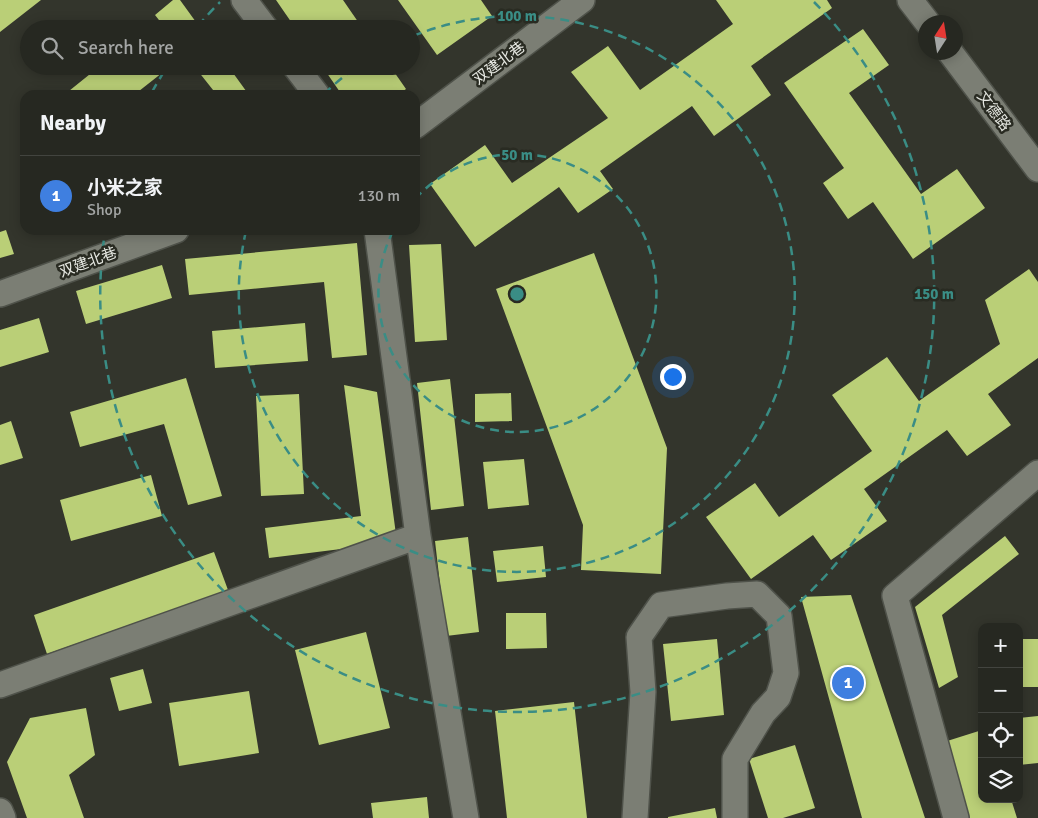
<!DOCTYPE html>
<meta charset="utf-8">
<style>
:root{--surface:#262821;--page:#2e302a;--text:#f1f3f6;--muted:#a4a6a5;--line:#42443f;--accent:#9db4fd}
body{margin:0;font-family:Signika,"Noto Sans SC",sans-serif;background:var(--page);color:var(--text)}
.controls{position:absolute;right:15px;bottom:15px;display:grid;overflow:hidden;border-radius:10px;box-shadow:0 2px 12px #0003}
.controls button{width:45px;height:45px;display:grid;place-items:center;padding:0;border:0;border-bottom:1px solid var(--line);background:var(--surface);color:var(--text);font:25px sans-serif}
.compass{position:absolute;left:918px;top:15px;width:45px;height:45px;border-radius:50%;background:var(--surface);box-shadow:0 2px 12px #0003;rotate:12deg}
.you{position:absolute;left:672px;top:376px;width:18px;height:18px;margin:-12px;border:4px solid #fff;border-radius:50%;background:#1a73e8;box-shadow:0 0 0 8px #1a73e833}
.badge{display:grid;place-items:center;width:32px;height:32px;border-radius:50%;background:var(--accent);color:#fff;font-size:16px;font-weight:700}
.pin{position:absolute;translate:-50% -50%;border:2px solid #fff;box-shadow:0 1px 5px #0006}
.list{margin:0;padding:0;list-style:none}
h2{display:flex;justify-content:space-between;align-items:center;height:65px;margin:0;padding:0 20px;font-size:21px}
h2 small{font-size:16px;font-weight:400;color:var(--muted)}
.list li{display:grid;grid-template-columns:32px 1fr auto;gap:15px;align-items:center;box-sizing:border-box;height:80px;padding:0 20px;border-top:1px solid var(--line)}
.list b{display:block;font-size:19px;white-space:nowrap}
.list p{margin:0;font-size:16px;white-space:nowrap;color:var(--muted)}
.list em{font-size:16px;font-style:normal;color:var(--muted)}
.icon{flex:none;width:28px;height:28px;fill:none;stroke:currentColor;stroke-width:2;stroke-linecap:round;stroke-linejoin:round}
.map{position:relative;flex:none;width:1038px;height:818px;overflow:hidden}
.search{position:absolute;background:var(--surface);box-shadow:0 2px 12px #0003;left:20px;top:20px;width:400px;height:55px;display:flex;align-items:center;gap:12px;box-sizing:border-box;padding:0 18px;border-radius:28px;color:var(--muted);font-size:19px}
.panel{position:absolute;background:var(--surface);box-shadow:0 2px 12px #0003;left:20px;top:90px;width:400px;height:145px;border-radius:15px}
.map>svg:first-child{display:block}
.building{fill:#bacf77}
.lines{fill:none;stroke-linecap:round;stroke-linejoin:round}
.minor-casing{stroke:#4f524a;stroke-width:28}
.minor{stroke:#7b7e74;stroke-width:25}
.ring{fill:none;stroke:#3a8d85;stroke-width:2.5;stroke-dasharray:9 6}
.labels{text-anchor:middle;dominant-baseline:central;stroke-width:5;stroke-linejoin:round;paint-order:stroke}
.street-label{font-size:15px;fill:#e6e8e2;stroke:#292b22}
.centre{fill:#3a8d85;stroke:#292b22;stroke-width:2.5}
.ring-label{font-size:15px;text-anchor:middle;font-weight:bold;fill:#3a8d85;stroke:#292b22;stroke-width:5;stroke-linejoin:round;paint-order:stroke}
</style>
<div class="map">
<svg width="1038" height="818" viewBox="0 0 1038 818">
<rect width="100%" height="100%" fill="#33352c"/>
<path class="building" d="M0,0h41l-41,32z
M173,0h7l21,29h-35l-11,-14z
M276,0h67l20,29h-67z
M398,0h83l11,16 -55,39z
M716,0h111l5,8 -81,58 20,29 -57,41 -22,-30 -92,65 13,18 -35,24 -19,-26 -84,60 -45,-63 55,-39 27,38 96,-65 -37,-46 37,-26 32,44 93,-66z
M863,29l26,36 -40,28 72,101 36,-25 28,39 -72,51 -40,-57 -25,17 -25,-36 21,-15 -60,-85z
M100,66h64l3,3 -33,26h-70z
M194,66h34l21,29h-32z
M322,66h68l16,23 -8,6h-56z
M6,230l8,24 -14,4v-26z
M357,243l10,112 -35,3 -8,-76 -135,13 -4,-36z
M441,244l6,96 -32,2 -6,-97z
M594,253l73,195 -6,126 -80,-4 2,-45 -87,-236z
M162,265l10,33 -86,26 -10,-33z
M1029,269l9,13v76l-50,36 23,31 -44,31 -20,-26 -83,59 23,32 -56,39 -18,-25 -62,44 -45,-62 49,-34 24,34 93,-66 -40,-56 55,-38 32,44 81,-57 -15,-44z
M39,318l10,34 -49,15v-37z
M305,323l3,38 -93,7 -3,-37z
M186,378l36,118 -34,9 -24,-81 -84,23 -10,-35z
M450,379l14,127 -33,4 -14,-127z
M344,385l33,7 20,150 -128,16 -4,-30 96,-12z
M511,393l1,28 -37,1v-28z
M299,394l5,100 -43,2 -5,-100z
M11,421l12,37 -23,7v-40z
M524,459l5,46 -41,4 -5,-47z
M151,475l11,41 -91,25 -11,-41z
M1005,536l14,18 -77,61 16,62 -19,11 -24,-81z
M468,537l11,95 -33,4 -11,-95z
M543,546l3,31 -49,5 -4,-31z
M214,552l14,38 -181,64 -13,-39z
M851,595l74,223h-63l-61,-221z
M506,613h40l1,35 -41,1z
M366,632l24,96 -71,17 -24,-95z
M717,639l7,76 -53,6 -8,-77z
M1019,639h19v48h-19z
M143,669l9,34 -33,8 -9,-33z
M249,691l10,62 -80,13 -10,-63z
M574,702l13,116h-80l-12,-107z
M86,708l9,47 -26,20 15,43h-57l-20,-56 23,-44z
M1038,716v47l-19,2v-47z
M982,730v69h29l6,19h-49l-24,-76z
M795,745l20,63 -32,10h-15l-19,-59z
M427,797l2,21h-56l-2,-15z
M715,808l2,10h-49v-1z"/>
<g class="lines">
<g class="minor-casing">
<path id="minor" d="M244,0l22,29
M910,0l17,22
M950,52l88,117
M295,66l22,29
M415,126l167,-126
M377,230l41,306 48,282
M0,294l176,-64
M0,685l418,-149
M0,811l3,7
M635,818l8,-126 -4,-55 22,-32 66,-9 30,-2 22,22 7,57 -8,24 -15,16 -28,46v59
M956,818l-61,-222 143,-123"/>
</g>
<use href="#minor" class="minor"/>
</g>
<g class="ring">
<path d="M415 199A139 139 0 1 1 393 231"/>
<path d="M324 94A278 278 0 0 1 358 66M413 36A278 278 0 1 1 246 231"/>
<path d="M152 92A417 417 0 0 1 167 67M198 26A417 417 0 0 1 220 2M814 2A417 417 0 1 1 105 232"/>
</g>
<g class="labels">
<g class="street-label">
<text transform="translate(499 63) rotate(-37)">双建北巷</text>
<text transform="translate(994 111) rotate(53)">文德路</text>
<text transform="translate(88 262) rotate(-20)">双建北巷</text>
</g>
</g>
<circle cx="517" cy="294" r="8" class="centre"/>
<g class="ring-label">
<text x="517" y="21">100 m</text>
<text x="517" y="160">50 m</text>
<text x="934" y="299">150 m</text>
</g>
</svg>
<div class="controls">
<button>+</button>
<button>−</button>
<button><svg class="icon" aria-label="locate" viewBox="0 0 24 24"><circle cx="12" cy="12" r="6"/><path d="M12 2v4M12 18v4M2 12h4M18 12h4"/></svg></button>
<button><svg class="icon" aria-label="layers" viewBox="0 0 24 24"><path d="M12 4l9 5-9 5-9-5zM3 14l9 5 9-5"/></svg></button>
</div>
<svg class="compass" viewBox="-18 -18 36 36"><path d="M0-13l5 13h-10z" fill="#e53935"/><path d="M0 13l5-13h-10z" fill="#a4a6a5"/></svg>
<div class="you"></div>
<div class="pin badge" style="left:848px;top:683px;background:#3f7fe0">1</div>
<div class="search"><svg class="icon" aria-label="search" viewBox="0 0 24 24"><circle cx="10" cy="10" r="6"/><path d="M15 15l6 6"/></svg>Search here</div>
<section class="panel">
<h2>Nearby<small></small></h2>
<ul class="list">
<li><span class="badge" style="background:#3f7fe0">1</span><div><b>小米之家</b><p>Shop</p></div><em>130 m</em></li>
</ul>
</section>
</div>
